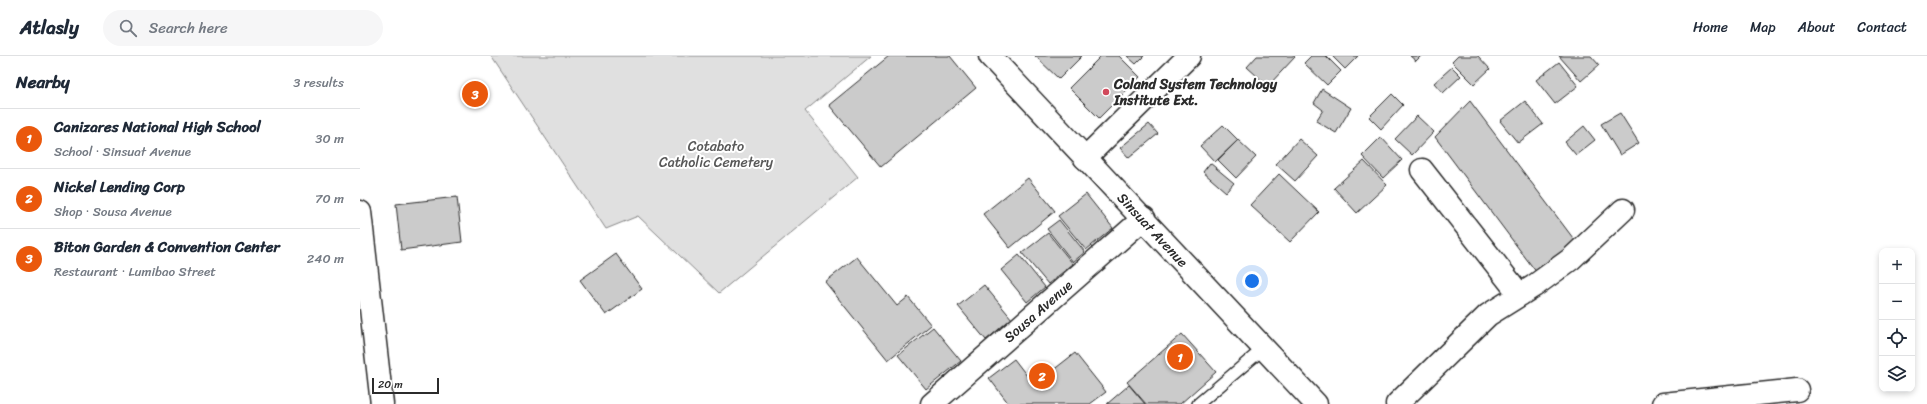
<!DOCTYPE html>
<meta charset="utf-8">
<style>
:root{--surface:#fff;--page:#f6f6f7;--text:#1f2937;--muted:#747a83;--line:#e0e1e3;--accent:#ea580c}
body{margin:0;font-family:Sriracha,sans-serif;background:var(--page);color:var(--text)}
.controls{position:absolute;right:12px;bottom:12px;display:grid;overflow:hidden;border-radius:8px;box-shadow:0 2px 6px #0003}
.controls button{width:36px;height:36px;display:grid;place-items:center;padding:0;border:0;border-bottom:1px solid var(--line);background:var(--surface);color:var(--text);font:20px sans-serif}
.scale{position:absolute;left:12px;bottom:10px;width:67px;box-sizing:border-box;padding-left:4px;border:2px solid #2b2b2b;border-top:0;font-size:11px;line-height:14px;white-space:nowrap;color:#2b2b2b;-webkit-text-stroke:3px #fff;paint-order:stroke}
.you{position:absolute;left:892px;top:225px;width:14px;height:14px;margin:-10px;border:3px solid #fff;border-radius:50%;background:#1a73e8;box-shadow:0 0 0 6px #1a73e833}
.badge{display:grid;place-items:center;width:26px;height:26px;border-radius:50%;background:var(--accent);color:#fff;font-size:13px;font-weight:700}
.pin{position:absolute;translate:-50% -50%;border:2px solid #fff;box-shadow:0 1px 4px #0006}
.list{margin:0;padding:0;list-style:none}
h2{display:flex;justify-content:space-between;align-items:center;height:52px;margin:0;padding:0 16px;font-size:17px}
h2 small{font-size:13px;font-weight:400;color:var(--muted)}
.list li{display:grid;grid-template-columns:26px 1fr auto;gap:12px;align-items:center;box-sizing:border-box;height:60px;padding:0 16px;border-top:1px solid var(--line)}
.list b{display:block;font-size:15px;white-space:nowrap}
.list p{margin:0;font-size:13px;white-space:nowrap;color:var(--muted)}
.list em{font-size:13px;font-style:normal;color:var(--muted)}
.icon{flex:none;width:22px;height:22px;fill:none;stroke:currentColor;stroke-width:2;stroke-linecap:round;stroke-linejoin:round}
.map{position:relative;flex:none;width:1567px;height:348px;overflow:hidden}
header{display:flex;align-items:center;gap:24px;box-sizing:border-box;height:56px;padding:0 20px;background:var(--surface);border-bottom:1px solid var(--line)}
header strong{font-size:19px}
nav{display:flex;gap:22px;margin-inline-start:auto;font-size:14px}
.search{width:280px;height:36px;background:var(--page);display:flex;align-items:center;gap:10px;box-sizing:border-box;padding:0 14px;border-radius:22px;color:var(--muted);font-size:15px}
main{display:flex}
aside{flex:1;background:var(--surface)}
.map>svg:first-child{display:block}
.green{fill:#e0e0e0;stroke:#868686}
.building{fill:#cbcbcb;stroke:#2b2b2b}
.lines{fill:none;stroke-linecap:round;stroke-linejoin:round}
.service-casing{stroke:#2b2b2b;stroke-width:14}
.minor-casing{stroke:#2b2b2b;stroke-width:25}
.tertiary-casing{stroke:#2b2b2b;stroke-width:25}
.primary-casing{stroke:#2b2b2b;stroke-width:25}
.service{stroke:#fff;stroke-width:11}
.minor{stroke:#fff;stroke-width:22}
.tertiary{stroke:#fff;stroke-width:22}
.primary{stroke:#fff;stroke-width:22}
.poi-dot{fill:#d1495b;stroke:#fff;stroke-width:1.5}
.labels{text-anchor:middle;dominant-baseline:central;stroke-width:4;stroke-linejoin:round;paint-order:stroke}
.poi-label{font-size:14px;font-weight:bold;fill:#2b2b2b;stroke:#fff;text-anchor:start}
.park-label{font-size:14px;fill:#585858;stroke:#fff}
.street-label{font-size:14px;fill:#2b2b2b;stroke:#fff}
</style>
<header>
<strong>Atlasly</strong>
<div class="search"><svg class="icon" aria-label="search" viewBox="0 0 24 24"><circle cx="10" cy="10" r="6"/><path d="M15 15l6 6"/></svg>Search here</div>
<nav><a>Home</a><a>Map</a><a>About</a><a>Contact</a></nav>
</header>
<main>
<aside>
<h2>Nearby<small>3 results</small></h2>
<ul class="list">
<li><span class="badge">1</span><div><b>Canizares National High School</b><p>School · Sinsuat Avenue</p></div><em>30 m</em></li>
<li><span class="badge">2</span><div><b>Nickel Lending Corp</b><p>Shop · Sousa Avenue</p></div><em>70 m</em></li>
<li><span class="badge">3</span><div><b>Biton Garden &amp; Convention Center</b><p>Restaurant · Lumibao Street</p></div><em>240 m</em></li>
</ul>
</aside>
<div class="map">
<svg width="1567" height="348" viewBox="0 0 1567 348">
<rect width="100%" height="100%" fill="#fff"/>
<filter id="ink" filterUnits="userSpaceOnUse"><feTurbulence type="fractalNoise" baseFrequency=".025" numOctaves="2"/><feDisplacementMap in="SourceGraphic" scale="8" xChannelSelector="R" yChannelSelector="G"/><feConvolveMatrix kernelMatrix="1 2 1 2 8 2 1 2 1" color-interpolation-filters="sRGB"/></filter>
<g filter="url(#ink)">
<path class="green" d="M131,0h380l-66,55 53,66 -139,116 -81,-77 -32,13z"/>
<path class="building" d="M529,0h61l26,32 -95,79 -52,-62z
M675,0h47l-23,23z
M741,0h18l21,21 -41,41 -30,-30z
M767,0h17l-8,8z
M897,0h37l1,1 -27,29 -21,-19z
M951,0h15l15,15 -14,14 -23,-22z
M972,0h26l-13,13z
M1050,0h11l-5,5z
M1098,0h20l12,13 -16,15 -22,-22z
M1199,0h32l8,9 -18,16z
M1199,6l19,24 -23,18 -19,-24z
M1092,11l9,9 -18,17 -9,-10z
M962,33l29,19 -15,25 -20,-12 7,-11 -9,-7z
M1032,38l11,11 -22,24 -12,-12z
M1110,45l106,141 -39,31 -102,-136z
M1165,45l18,23 -25,19 -18,-22z
M1260,57l19,30 -19,12 -19,-31z
M1057,60l17,16 -22,23 -17,-16z
M789,68l9,10 -29,24 -9,-10z
M863,69l15,15 -23,22 -15,-16z
M1224,70l11,14 -19,15 -11,-13z
M1021,81l21,23 -19,18 -21,-22z
M939,83l19,17 -23,25 -19,-17z
M878,84l18,17 -20,21 -18,-18z
M1004,105l23,24 -30,28 -23,-25z
M850,107l24,20 -8,9 -23,-20z
M919,118l40,38 -29,30 -40,-37z
M668,122l27,33 -45,37 -27,-34z
M726,138l27,34 -27,22 -28,-34z
M97,141l5,45 -61,8 -5,-46z
M699,164l26,32 -12,10 -26,-33z
M688,177l25,31 -25,20 -26,-31z
M256,198l26,35 -36,26 -26,-35z
M659,199l26,32 -18,15 -26,-32z
M497,201l40,49 11,-9 23,28 -43,35 -63,-78z
M624,229l28,34 -26,21 -28,-34z
M573,271l28,34 -35,28 -28,-34z
M822,278l34,38 -36,32h-34l-19,-22z
M715,297l31,39 -16,12h-81l-20,-26 25,-19 20,26z
M769,329l16,19h-38z"/>
<g class="lines">
<g class="service-casing">
<path id="service" d="M838,348l66,-56"/>
</g>
<g class="minor-casing">
<path id="minor" d="M725,102l104,-102
M1062,114l98,125
M0,156l22,192
M1037,348l91,-89 46,-29 37,-27 52,-49
M1303,348l134,-14"/>
</g>
<g class="tertiary-casing">
<g id="tertiary">
<path id="s1" d="M572,348l212,-186"/>
</g>
</g>
<g class="primary-casing">
<g id="primary">
<path id="s2" d="M630,0l326,348"/>
</g>
</g>
<use href="#service" class="service"/>
<use href="#minor" class="minor"/>
<use href="#tertiary" class="tertiary"/>
<use href="#primary" class="primary"/>
</g>
</g>
<circle class="poi-dot" cx="746" cy="36" r="4"/>
<g class="labels">
<g class="poi-label">
<text x="754" y="28">Coland System Technology<tspan x="754" dy="16">Institute Ext.</tspan></text>
</g>
<g class="park-label">
<text x="356" y="90">Cotabato<tspan x="356" dy="16">Catholic Cemetery</tspan></text>
</g>
<g class="street-label">
<text stroke="none"><textPath href="#s2" startOffset="238">Sinsuat Avenue</textPath></text>
<text stroke="none"><textPath href="#s1" startOffset="141">Sousa Avenue</textPath></text>
</g>
</g>
</svg>
<div class="controls">
<button>+</button>
<button>−</button>
<button><svg class="icon" aria-label="locate" viewBox="0 0 24 24"><circle cx="12" cy="12" r="6"/><path d="M12 2v4M12 18v4M2 12h4M18 12h4"/></svg></button>
<button><svg class="icon" aria-label="layers" viewBox="0 0 24 24"><path d="M12 4l9 5-9 5-9-5zM3 14l9 5 9-5"/></svg></button>
</div>
<div class="scale">20 m</div>
<div class="you"></div>
<div class="pin badge" style="left:820px;top:301px">1</div>
<div class="pin badge" style="left:682px;top:320px">2</div>
<div class="pin badge" style="left:115px;top:38px">3</div>
</div>
</main>
